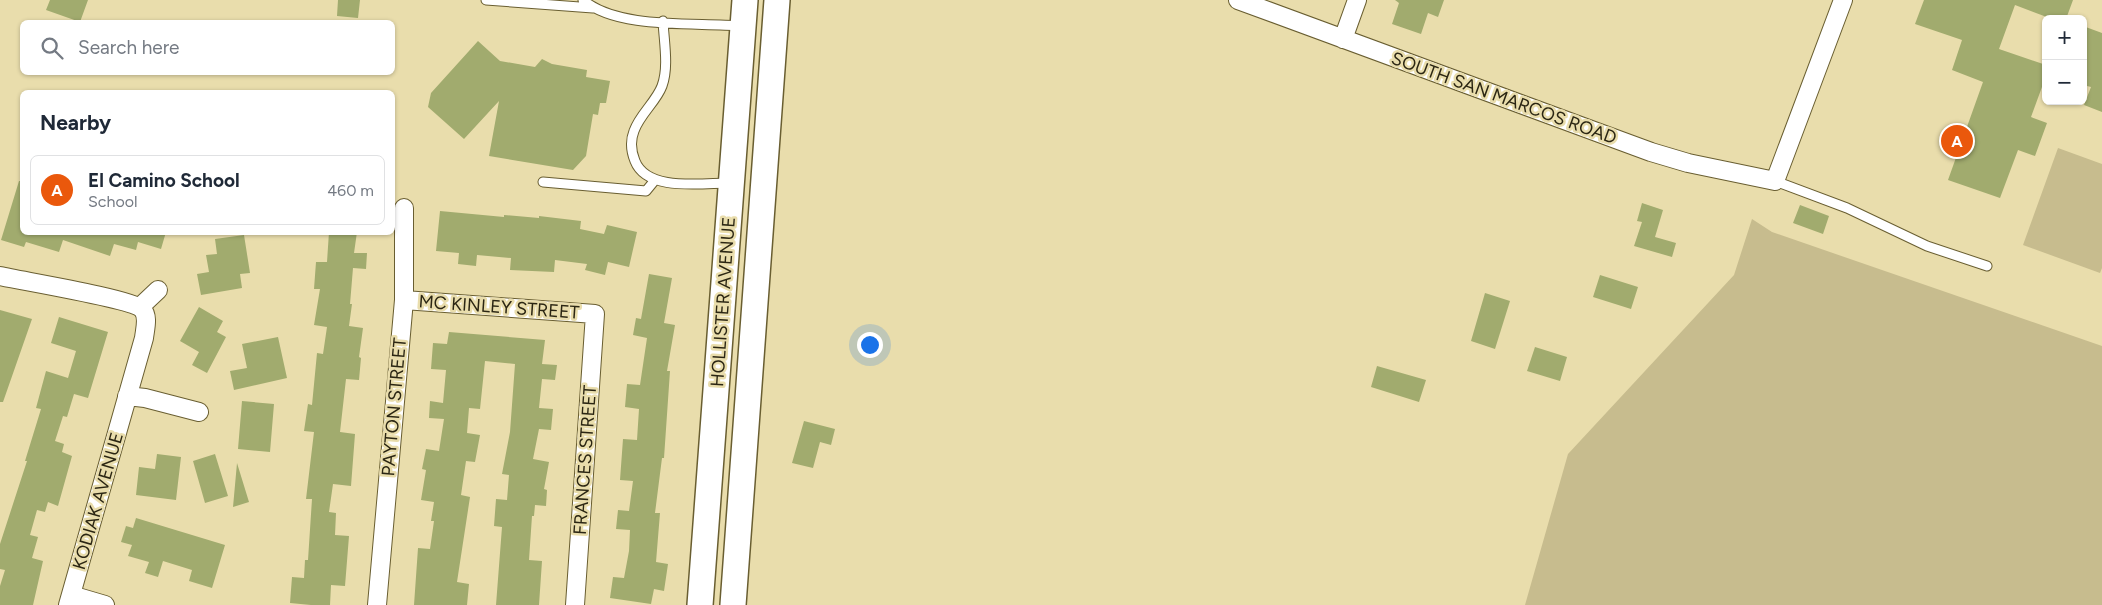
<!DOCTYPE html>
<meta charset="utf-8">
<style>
:root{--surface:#fff;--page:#f6f6f7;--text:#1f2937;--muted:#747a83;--line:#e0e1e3;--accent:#ea580c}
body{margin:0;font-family:Figtree,sans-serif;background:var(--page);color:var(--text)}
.controls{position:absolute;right:15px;top:15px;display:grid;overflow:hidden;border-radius:8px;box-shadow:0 1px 4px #0004}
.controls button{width:45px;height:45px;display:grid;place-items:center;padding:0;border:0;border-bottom:1px solid var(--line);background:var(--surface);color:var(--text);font:25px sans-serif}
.you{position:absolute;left:869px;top:344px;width:18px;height:18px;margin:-12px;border:4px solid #fff;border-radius:50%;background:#1a73e8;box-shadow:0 0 0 8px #1a73e833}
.badge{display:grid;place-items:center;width:32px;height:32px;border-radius:50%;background:var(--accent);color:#fff;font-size:16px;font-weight:700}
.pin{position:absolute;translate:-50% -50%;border:2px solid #fff;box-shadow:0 1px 5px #0006}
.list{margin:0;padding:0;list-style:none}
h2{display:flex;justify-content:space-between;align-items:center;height:65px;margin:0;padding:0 20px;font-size:21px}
h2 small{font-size:16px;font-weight:400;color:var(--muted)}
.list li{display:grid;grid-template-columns:32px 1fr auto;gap:15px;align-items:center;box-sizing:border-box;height:70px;margin:0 10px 10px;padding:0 10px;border:1px solid var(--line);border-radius:8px}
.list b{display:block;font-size:19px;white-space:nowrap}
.list p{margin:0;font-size:16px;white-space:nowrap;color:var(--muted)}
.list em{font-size:16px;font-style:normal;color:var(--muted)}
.icon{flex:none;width:28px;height:28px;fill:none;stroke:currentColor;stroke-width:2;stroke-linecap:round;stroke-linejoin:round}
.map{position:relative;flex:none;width:2102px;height:605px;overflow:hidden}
.search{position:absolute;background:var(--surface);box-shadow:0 1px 4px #0004;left:20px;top:20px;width:375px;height:55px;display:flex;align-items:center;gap:12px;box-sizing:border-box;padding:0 18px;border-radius:8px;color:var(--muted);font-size:19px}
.panel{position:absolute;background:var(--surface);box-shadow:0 1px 4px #0004;left:20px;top:90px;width:375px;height:145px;border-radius:8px}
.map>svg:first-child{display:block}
.green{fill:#c7bc8e}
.building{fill:#a1ab6e}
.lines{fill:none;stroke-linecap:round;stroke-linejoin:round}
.service-casing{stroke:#695e31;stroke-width:11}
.minor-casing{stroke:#695e31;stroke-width:20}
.secondary-casing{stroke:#695e31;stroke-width:28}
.service{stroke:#fff;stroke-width:9}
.minor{stroke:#fff;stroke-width:18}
.secondary{stroke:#fff;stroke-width:25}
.labels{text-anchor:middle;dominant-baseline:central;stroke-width:5;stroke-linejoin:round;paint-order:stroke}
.street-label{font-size:18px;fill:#2b2613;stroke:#e9ddac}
</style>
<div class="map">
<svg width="2102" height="605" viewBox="0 0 2102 605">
<rect width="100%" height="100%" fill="#e9ddac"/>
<path class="green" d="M2058,148l44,16v104l-2,5 -77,-28z
M1752,219l20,13 330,114v259h-577l43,-151 166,-179z"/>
<path class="building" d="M50,0h38l-8,22 -34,-12z
M338,0h22l-2,18 -21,-2z
M1395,0h49l-6,17 -10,-4 -7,21 -29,-10 7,-21z
M1924,0h149l-7,19h-14l-37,-14 -16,44 47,16v11l-15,41 16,6 -12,33 -17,-6 -18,48 -52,-18 35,-98 -31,-12 10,-30 -47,-16z
M2083,26l19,7v79l-18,-7 7,-18 -8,-2z
M478,41l22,20 35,6 7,-8 10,5 35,6 -1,7 24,4 -4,22h-6l-2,12 -5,-1 -7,42 -13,14 -84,-14 10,-55 -35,38 -36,-32 3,-14z
M19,181h3v51h144l-5,17 -23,-7 -2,8 -22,-6 -4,12 -47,-16 -4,12 -33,-10 -2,5 -23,-7z
M1642,203l21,7 -8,27 21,6 -4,14 -38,-11 8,-24 -5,-1z
M1800,205l29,11 -6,18 -30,-11z
M440,211l64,6v-2l35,3v-2l42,5 -1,8 24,5 3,-9 30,7 -8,35 -21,-5 -3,13 -20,-5 2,-6 -32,-4 -1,12 -44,-2 1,-12 -34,-3 -1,11 -18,-2 1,-11 -23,-2z
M329,232h28l-3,21h13l-1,16 -13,-1 -3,36h2l-3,22 14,2 -4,29 2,1 -2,22 -13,-1 -6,53 15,2 -4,52 -18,-2 -4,28 7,1 -1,22 14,1 -4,50 -14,-1 -1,20h-19l-21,-2 2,-26 12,1 1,-18h3l4,-61h-6l8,-67 -10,-1 4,-27 4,1 5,-52 6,1 4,-27 -13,-2 6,-36h-6l2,-27h11z
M244,235l6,38 -10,1 2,14 -41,7 -4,-21 12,-2 -3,-17 11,-1 -2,-15z
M649,274l23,4 -8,45 11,2 -8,46h3l-6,87h-2l-7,55h5l-4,49 12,2 -4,27 -10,-2 -3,15 -41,-6 3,-21 11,1 5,-27 1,-21 -14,-1 2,-19 11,1 4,-30 -13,-1 3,-41 14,1 2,-31 -14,-2 2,-23 13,1 7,-47 -14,-3 3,-17 5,1z
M1600,275l38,12 -7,22 -38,-12z
M1485,293l25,8 -15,48 -24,-8z
M199,307l24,14 -6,11 9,5 -19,36 -15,-8 7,-13 -19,-11z
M0,310l32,9 -29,83h-3z
M59,317l49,15 -20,66 -14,-4 -7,23 -4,-1 -8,25 9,3 -2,8 10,4 -14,50 -10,-4 -3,10 -8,-2 -7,25 8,2 -6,21 11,3 -10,44h-33v-19l5,-16 -5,-1v-25l27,-83h-2l16,-52 -5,-1 10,-37 22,7 8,-27 -25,-8z
M449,332l96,8 -3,24 15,1 -2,15 -13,-1 -3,29 14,1 -2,21 -12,-1 -6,30 16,3 -5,27 3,1 -1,16 -11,-1 -1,11h-2l-3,44 13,1 -3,44h-43l6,-78 -8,-1 2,-27 11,1 2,-25 -7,-1 8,-42 5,-68 -30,-3 -5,48 -11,-1 -2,25 13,2 -5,27 -9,-1 -5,34 9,2 -13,85 12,2 -2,21h-53l4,-57 12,1 4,-28h-3l3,-19 -13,-2 5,-30 -4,-1 4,-20 13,2 5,-32 -15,-1 1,-17 13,2 3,-33 -15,-1 2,-26 14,1z
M278,337l9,41 -53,12 -4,-19 17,-3 -5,-24z
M1535,347l32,10 -7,24 -33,-10z
M1377,366l49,14 -7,22 -48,-15z
M242,401l32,3 -4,48 -32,-3z
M804,421l31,8 -4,16 -11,-3 -7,26 -21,-5z
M157,454l24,3 -5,43 -40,-5 3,-28 16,2z
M215,454l13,42 -23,7 -12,-42z
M237,463l12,39 -16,5z
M136,518l89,27 -13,43 -23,-7 3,-11 -29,-9 -5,16 -13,-4 4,-11 -21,-6 4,-11 -11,-3 5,-16 7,2z"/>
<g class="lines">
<g class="service-casing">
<path id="service" d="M486,0l107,8
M583,0c36,30 112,22 157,26
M663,21c1,21 6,46 -1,65 -6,16 -22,28 -28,45 -4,10 -3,20 1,30 12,31 67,22 94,22
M1775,181l72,27 80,38 60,20
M543,182l103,9 9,-11"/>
</g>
<g class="minor-casing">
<path id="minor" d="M1238,0l413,152 37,11 87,18 68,-181
M1343,39l14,-39
M0,276c22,5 132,23 142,33 7,7 3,20 2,29l-76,267
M404,300l191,14 -20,291
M140,307l18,-17
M127,396l18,2 54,14
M71,595l34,10
M377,605l27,-305v-92"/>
</g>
<g class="secondary-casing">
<path id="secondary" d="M700,605l45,-605
M733,605l44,-605"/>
</g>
<use href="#service" class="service"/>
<use href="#minor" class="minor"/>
<use href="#secondary" class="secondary"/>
</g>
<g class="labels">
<g class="street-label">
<text transform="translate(1504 98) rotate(20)">SOUTH SAN MARCOS ROAD</text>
<text transform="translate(723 302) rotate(-86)">HOLLISTER AVENUE</text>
<text transform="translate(499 307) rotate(4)">MC KINLEY STREET</text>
<text transform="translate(394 407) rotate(-85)">PAYTON STREET</text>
<text transform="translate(585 460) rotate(-86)">FRANCES STREET</text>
<text transform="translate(98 501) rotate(-74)">KODIAK AVENUE</text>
</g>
</g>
</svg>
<div class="controls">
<button>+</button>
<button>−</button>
</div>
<div class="you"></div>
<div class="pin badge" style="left:1957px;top:141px">A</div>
<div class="search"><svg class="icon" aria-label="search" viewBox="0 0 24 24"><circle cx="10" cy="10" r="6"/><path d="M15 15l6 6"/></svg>Search here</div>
<section class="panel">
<h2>Nearby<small></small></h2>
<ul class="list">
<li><span class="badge">A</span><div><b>El Camino School</b><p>School</p></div><em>460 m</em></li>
</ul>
</section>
</div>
